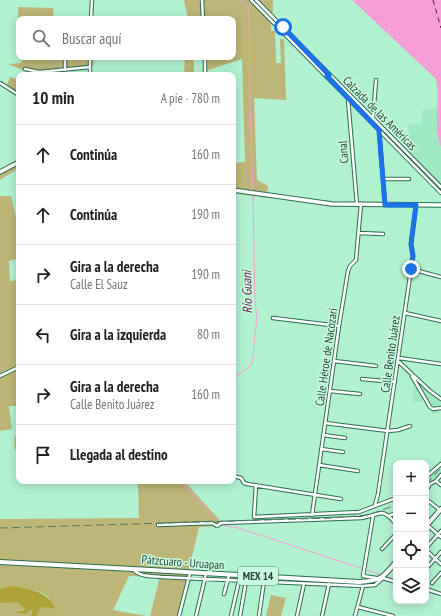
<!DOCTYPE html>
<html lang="es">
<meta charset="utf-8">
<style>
:root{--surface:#fff;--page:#f6f6f6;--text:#202124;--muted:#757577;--line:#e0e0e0}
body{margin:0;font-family:"PT Sans Narrow",sans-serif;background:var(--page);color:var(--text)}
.controls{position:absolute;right:12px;bottom:12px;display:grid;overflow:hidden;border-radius:8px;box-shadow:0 2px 10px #0003}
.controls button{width:36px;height:36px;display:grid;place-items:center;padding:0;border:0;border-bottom:1px solid var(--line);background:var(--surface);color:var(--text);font:20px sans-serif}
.stop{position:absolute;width:12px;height:12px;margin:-9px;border:3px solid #1a73e8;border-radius:50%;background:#fff}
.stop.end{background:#1a73e8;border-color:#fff;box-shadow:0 1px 4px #0008}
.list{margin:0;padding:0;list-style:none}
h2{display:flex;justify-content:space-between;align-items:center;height:52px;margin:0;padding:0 16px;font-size:17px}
h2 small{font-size:13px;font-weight:400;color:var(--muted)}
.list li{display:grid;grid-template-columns:26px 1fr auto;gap:12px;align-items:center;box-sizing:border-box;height:60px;padding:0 16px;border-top:1px solid var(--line)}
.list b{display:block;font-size:15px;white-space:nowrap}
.list p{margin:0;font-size:13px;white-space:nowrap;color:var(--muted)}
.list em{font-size:13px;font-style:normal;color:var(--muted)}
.icon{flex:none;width:22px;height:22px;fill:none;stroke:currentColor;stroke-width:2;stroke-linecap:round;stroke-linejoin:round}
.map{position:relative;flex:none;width:441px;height:616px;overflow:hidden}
.search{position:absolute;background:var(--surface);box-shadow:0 2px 10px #0003;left:16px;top:16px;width:220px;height:44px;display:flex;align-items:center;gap:10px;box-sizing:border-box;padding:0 14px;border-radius:8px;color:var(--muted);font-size:15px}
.panel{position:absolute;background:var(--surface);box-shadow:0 2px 10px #0003;left:16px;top:72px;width:220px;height:412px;border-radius:8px}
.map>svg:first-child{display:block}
.built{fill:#9ee8c2}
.green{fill:#bdb676}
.forest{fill:#aea138}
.water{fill:#f69ed5}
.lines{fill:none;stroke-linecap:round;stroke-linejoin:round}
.stream{stroke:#f69ed5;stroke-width:1}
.ferry{stroke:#61154b;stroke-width:1;stroke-dasharray:5 4;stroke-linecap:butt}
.street-casing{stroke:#2c6d50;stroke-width:4.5}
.secondary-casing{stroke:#2c6d50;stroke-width:5.5}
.primary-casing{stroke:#2c6d50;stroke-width:6}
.street{stroke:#fff;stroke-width:2.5}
.secondary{stroke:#fff;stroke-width:3.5}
.primary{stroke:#fff;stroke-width:4}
.rail{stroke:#517865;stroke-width:1;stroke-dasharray:8 4;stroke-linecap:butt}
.route{stroke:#1a73e8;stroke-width:5}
.labels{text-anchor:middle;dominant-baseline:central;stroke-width:3;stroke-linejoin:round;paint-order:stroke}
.shield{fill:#c8fce0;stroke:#587a69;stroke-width:1}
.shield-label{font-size:11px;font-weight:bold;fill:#284336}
.street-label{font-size:12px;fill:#284336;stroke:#c8fce0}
.water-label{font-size:13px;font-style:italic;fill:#61154b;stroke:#c8fce0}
</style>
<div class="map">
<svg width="441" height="616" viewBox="0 0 441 616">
<rect width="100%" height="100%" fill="#b0f2d0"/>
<path class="built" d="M438,108v26l3,13v40l-33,-32v-30l14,-1v-14z
M401,365l40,31v15l-8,3 -8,-14 -5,2h-7v-18z
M441,458v15l-5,5 -6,5 -4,-3v-4l8,-8z"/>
<path class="green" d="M184,0h89v12l-2,2v17h4l1,32h5l-1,-24h4l2,61 -32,-2 3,82 11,6 -1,12 -34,-5v-30l12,-1 -3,-103 -37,12v-14h28v-38h-45z
M18,7l35,1 1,11h-35v14z
M21,57h88l-1,2h-14l-1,7 -28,5 -1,4h-17l1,-3 -18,1 -22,-9 13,-1z
M185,57h9v18h-10z
M10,77l9,3v15l-13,-8z
M19,162v6l-19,12v-8z
M0,196h11l8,34v28l-10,3 1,20 9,-1v126h-10l3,23 -12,2z
M19,433v17h-4c0,-6 -3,-14 4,-17z
M173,481h11l41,45 -26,1 -21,89h-28l10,-39 -31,-1 -16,34 34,6h-110l3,-7 4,-2 8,2 2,-4c-3,-3 -5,-8 -8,-10 -9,-6 -36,-10 -46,-6v-70l139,-1 -1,-35h36z
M271,595l15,3 -5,18h-15z
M17,601l8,8 -2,2 -4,-1 6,4 3,-1 1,-3 3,-1v7h-32v-13z"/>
<path class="forest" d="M11,586c17,3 35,4 44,21l-3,2 -8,-2 -4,2 -3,7h-5v-6h-3l-1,3 -3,1 -7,-1 -1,-2h6l2,-2 -8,-7 -17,1v-14z"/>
<path class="water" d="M352,0h89v147c-9,-21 0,-46 -5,-68z"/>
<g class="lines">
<path class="stream" d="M241,0l5,3 3,8 1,94 3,84
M233,378l19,-13 5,-49 -2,-14 -2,-107
M180,481l36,38
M221,525l17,3 144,47
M385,576l11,4
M434,590l7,2"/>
<path class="ferry" d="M433,0l8,28"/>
<g class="street-casing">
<path id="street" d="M202,0l1,19
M251,0l190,193
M256,0l185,187
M91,19l1,-19
M65,57v13
M205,57v18
M25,69l14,3 51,-5
M90,75v-18
M0,83l19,12
M348,99l9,106
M373,118l3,-38
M379,130l6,74
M383,179h26
M359,233l24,1
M411,269l30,8
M405,313l36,8
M273,318l66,8
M399,358l42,6
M334,361l42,5
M399,362l31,29 11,8
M0,376l19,-9
M412,376l18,31 3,2 8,-1
M362,379l33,3
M330,391l30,3
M325,423l63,8 10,-1 12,-4
M323,435l22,3
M321,449l22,3
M319,465l39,6
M233,476l8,2 3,5 3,1 94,15
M426,477l15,-13
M436,481l5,4
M256,485l-2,32 105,-5 37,-14
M426,491l4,-7 6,-3 5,-6
M426,499l14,11
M375,505l3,-11 35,-238 -2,-12 5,-39
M312,515l27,-189 9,-55 2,-5 6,-6 5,-56
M373,516l-10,60 13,2
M388,516l8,-3
M426,524l15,13
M158,525l54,-2 5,3 4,-3 141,-5 19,-5c7,0 11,7 15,11
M426,548l15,-17
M382,549l14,-15
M426,550l15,14
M133,569c6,8 19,7 28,8l202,9 12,-1 8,-7
M426,569l15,-17
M383,578l13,4
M432,583l9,-10
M426,589l15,5
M224,594l5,-19
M358,607l35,9
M179,616l11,-43
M196,616l10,-42
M231,616l8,-35
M240,616l6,-35
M259,616l5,-35
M297,616l7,-32
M322,616l7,-32
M355,616l8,-30"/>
</g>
<g class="secondary-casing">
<path id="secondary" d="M0,172l19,-10
M233,190l99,14 109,1"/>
</g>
<g class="primary-casing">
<path id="primary" d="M426,526l15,-17
M0,562l133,7 226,13c21,-1 24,-4 37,-20"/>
</g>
<use href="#street" class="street"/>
<use href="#secondary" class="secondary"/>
<use href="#primary" class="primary"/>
<path class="rail" d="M426,484l15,-16
M0,528l333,-10 35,-3 28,-10"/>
</g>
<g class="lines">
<path class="route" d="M283,27l46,48 -2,1 52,54 6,75h31l-5,39 2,12 -2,13"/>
</g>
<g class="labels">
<rect class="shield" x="238" y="567" width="40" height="18" rx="3"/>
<g class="shield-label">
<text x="258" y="576">MEX 14</text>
</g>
<g class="street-label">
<text transform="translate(380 113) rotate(45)">Calzada de las Américas</text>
<text transform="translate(343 152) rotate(-95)">Canal</text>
<text transform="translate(390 354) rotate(-82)">Calle Benito Juárez</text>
<text transform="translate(326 357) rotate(-82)">Calle Héroe de Nacozari</text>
<text transform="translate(183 562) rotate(4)">Pátzcuaro - Uruapan</text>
</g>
<g class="water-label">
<text transform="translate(247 292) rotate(-91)">Río Guani</text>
</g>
</g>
</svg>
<div class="controls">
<button>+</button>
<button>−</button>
<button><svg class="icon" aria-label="locate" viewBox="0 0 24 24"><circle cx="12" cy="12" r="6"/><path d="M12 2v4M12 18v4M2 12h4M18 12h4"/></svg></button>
<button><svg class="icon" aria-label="layers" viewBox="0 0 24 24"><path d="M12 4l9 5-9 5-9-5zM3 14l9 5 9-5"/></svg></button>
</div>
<div class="stop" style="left:283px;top:27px"></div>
<div class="stop end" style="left:411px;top:269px"></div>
<div class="search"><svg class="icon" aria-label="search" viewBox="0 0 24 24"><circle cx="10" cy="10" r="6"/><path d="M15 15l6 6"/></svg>Buscar aquí</div>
<section class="panel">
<h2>10 min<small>A pie · 780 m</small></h2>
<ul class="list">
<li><svg class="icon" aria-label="ahead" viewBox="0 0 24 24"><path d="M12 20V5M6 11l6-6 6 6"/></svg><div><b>Continúa</b></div><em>160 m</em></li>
<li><svg class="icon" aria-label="ahead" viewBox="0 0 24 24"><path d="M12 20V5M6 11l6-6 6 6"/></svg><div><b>Continúa</b></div><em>190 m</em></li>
<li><svg class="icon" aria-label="right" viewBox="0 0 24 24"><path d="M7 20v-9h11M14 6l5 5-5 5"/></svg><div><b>Gira a la derecha</b><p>Calle El Sauz</p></div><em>190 m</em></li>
<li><svg class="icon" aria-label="left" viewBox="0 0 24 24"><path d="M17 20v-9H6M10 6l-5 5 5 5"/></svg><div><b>Gira a la izquierda</b></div><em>80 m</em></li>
<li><svg class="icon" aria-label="right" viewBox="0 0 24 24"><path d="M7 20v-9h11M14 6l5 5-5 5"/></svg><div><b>Gira a la derecha</b><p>Calle Benito Juárez</p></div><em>160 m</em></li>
<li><svg class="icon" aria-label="arrive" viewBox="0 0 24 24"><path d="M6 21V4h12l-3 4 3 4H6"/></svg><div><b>Llegada al destino</b></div></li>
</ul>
</section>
</div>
